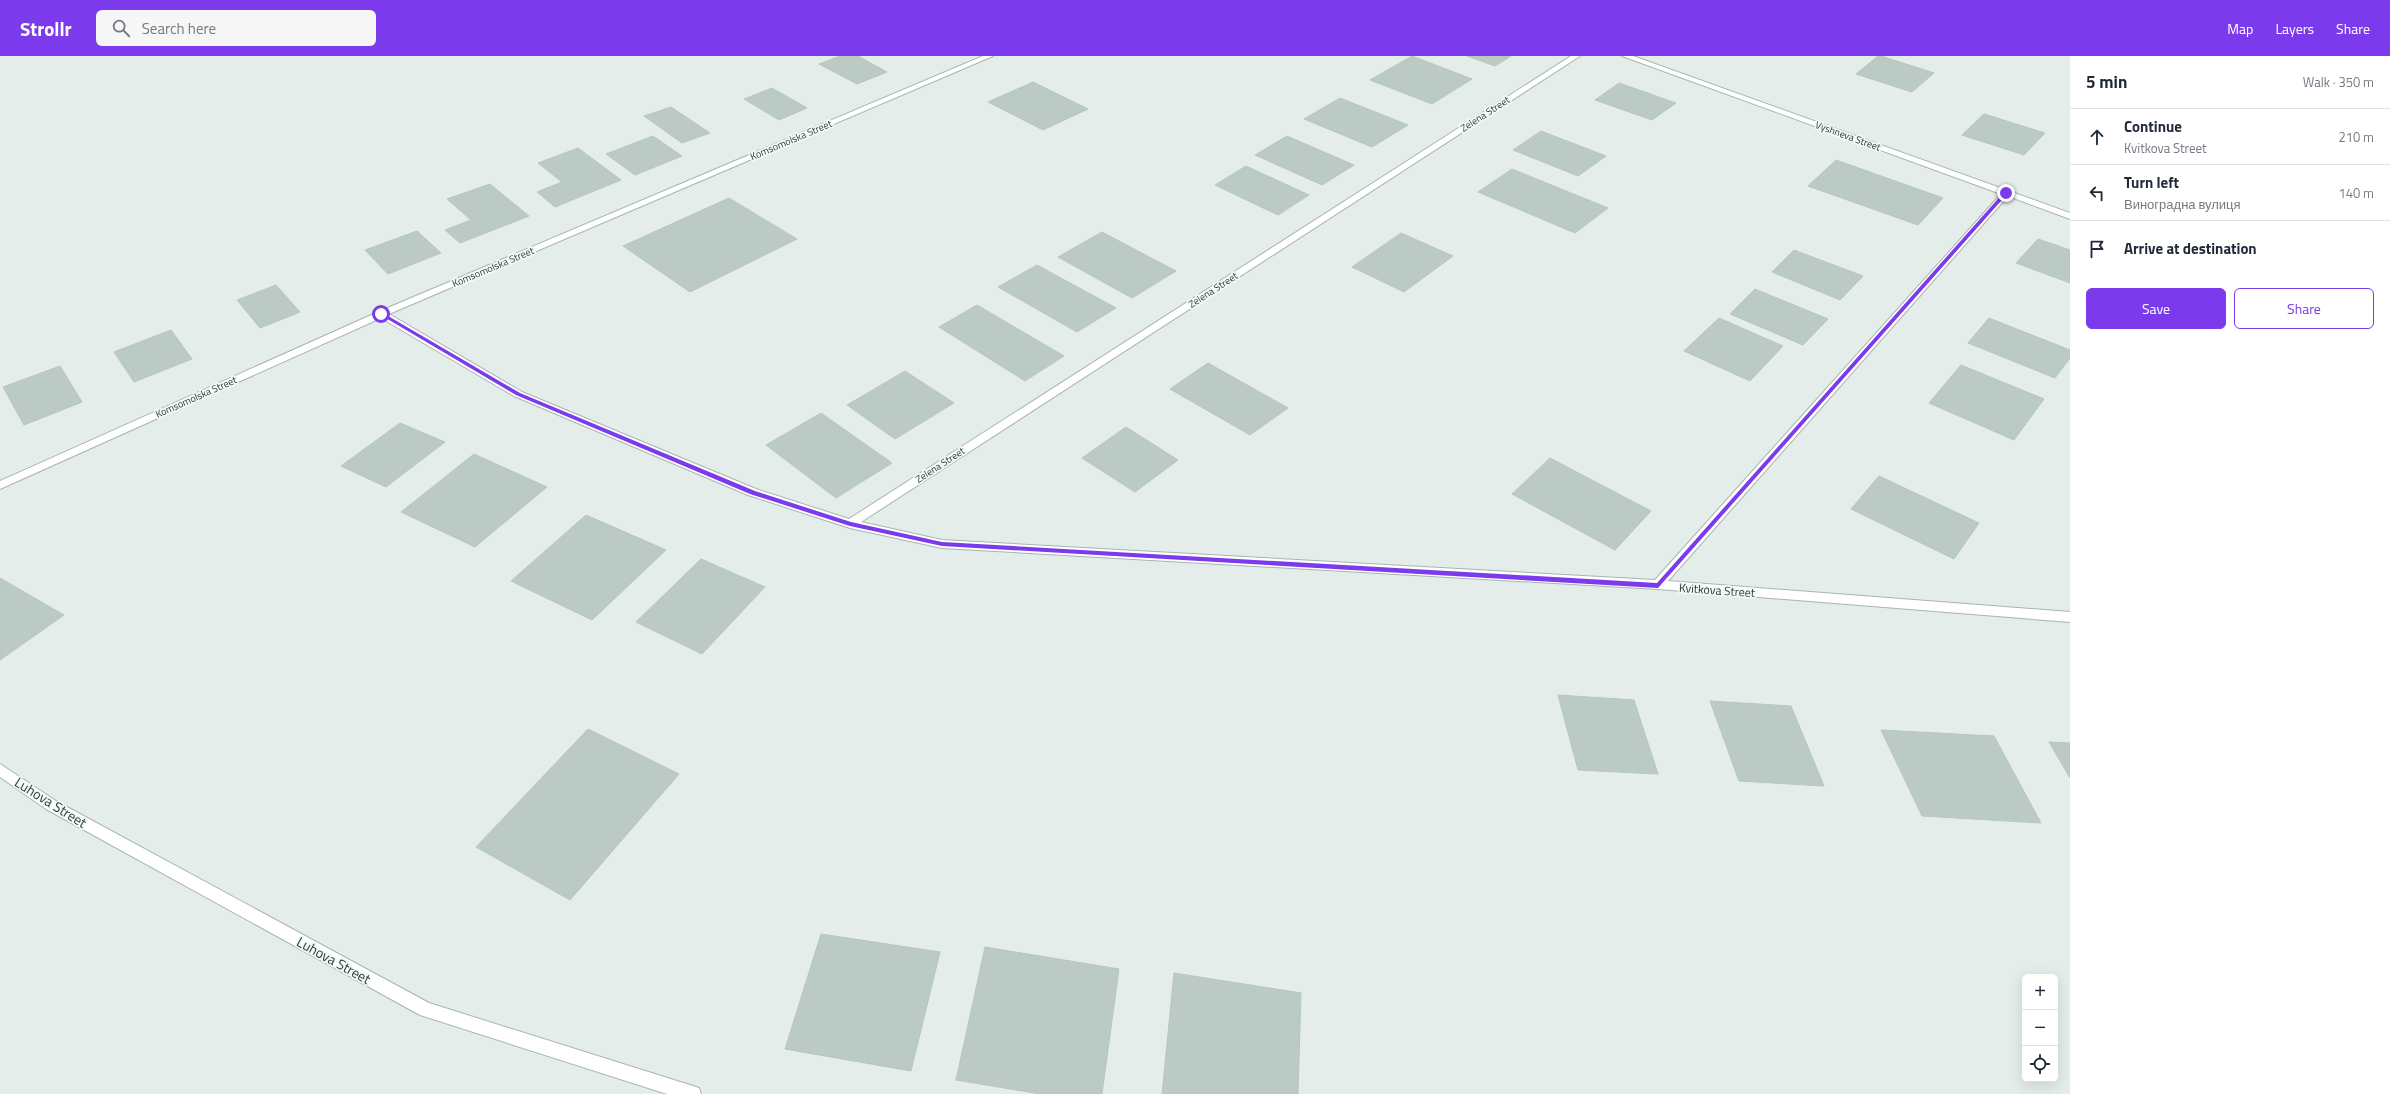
<!DOCTYPE html>
<meta charset="utf-8">
<style>
:root{--surface:#fff;--page:#f6f6f7;--text:#1f2937;--muted:#747a83;--line:#e0e1e3;--accent:#7c3aed}
body{margin:0;font-family:"Titillium Web",sans-serif;background:var(--page);color:var(--text)}
.controls{position:absolute;right:12px;bottom:12px;display:grid;overflow:hidden;border-radius:6px;box-shadow:0 4px 16px #0002}
.controls button{width:36px;height:36px;display:grid;place-items:center;padding:0;border:0;border-bottom:1px solid var(--line);background:var(--surface);color:var(--text);font:20px sans-serif}
.stop{position:absolute;width:12px;height:12px;margin:-9px;border:3px solid #7c3aed;border-radius:50%;background:#fff}
.stop.end{background:#7c3aed;border-color:#fff;box-shadow:0 1px 4px #0008}
.list{margin:0;padding:0;list-style:none}
h2{display:flex;justify-content:space-between;align-items:center;height:52px;margin:0;padding:0 16px;font-size:17px}
h2 small{font-size:13px;font-weight:400;color:var(--muted)}
.list li{display:grid;grid-template-columns:26px 1fr auto;gap:12px;align-items:center;box-sizing:border-box;height:56px;padding:0 16px;border-top:1px solid var(--line)}
.list b{display:block;font-size:15px;white-space:nowrap}
.list p{margin:0;font-size:13px;white-space:nowrap;color:var(--muted)}
.list em{font-size:13px;font-style:normal;color:var(--muted)}
.actions{display:flex;gap:8px;padding:12px 16px}
.actions a{flex:1;padding:9px 0;border:1px solid var(--accent);border-radius:6px;text-align:center;font-size:14px;color:var(--accent)}
.actions .main{background:var(--accent);color:#fff}
.icon{flex:none;width:22px;height:22px;fill:none;stroke:currentColor;stroke-width:2;stroke-linecap:round;stroke-linejoin:round}
.map{position:relative;flex:none;width:2070px;height:1038px;overflow:hidden}
header{display:flex;align-items:center;gap:24px;box-sizing:border-box;height:56px;padding:0 20px;background:var(--accent);color:#fff}
header strong{font-size:19px}
nav{display:flex;gap:22px;margin-inline-start:auto;font-size:14px}
.search{width:280px;height:36px;background:var(--page);display:flex;align-items:center;gap:10px;box-sizing:border-box;padding:0 14px;border-radius:6px;color:var(--muted);font-size:15px}
main{display:flex}
aside{flex:1;background:var(--surface)}
.map>svg:first-child{display:block}
.building{fill:#bccac5;stroke:#b6c6bf}
.lines{fill:none;stroke-linecap:round;stroke-linejoin:round}
.minor-casing{stroke:#a7b5b0;stroke-width:2}
.minor{fill:#fff;fill-rule:evenodd}
.route{fill:#7c3aed}
.labels{text-anchor:middle;dominant-baseline:central;stroke-width:3.5;stroke-linejoin:round;paint-order:stroke}
.far-street-label{font-size:10px;fill:#243e36;stroke:#f4f9f7}
.street-label{font-size:12px;fill:#243e36;stroke:#f4f9f7}
.near-street-label{font-size:14px;fill:#243e36;stroke:#f4f9f7}
</style>
<header>
<strong>Strollr</strong>
<div class="search"><svg class="icon" aria-label="search" viewBox="0 0 24 24"><circle cx="10" cy="10" r="6"/><path d="M15 15l6 6"/></svg>Search here</div>
<nav><a>Map</a><a>Layers</a><a>Share</a></nav>
</header>
<main>
<div class="map">
<svg width="2070" height="1038" viewBox="0 0 2070 1038">
<rect width="100%" height="100%" fill="#e4ede9"/>
<path class="building" d="M840,0h18l29,16 -30,12 -38,-20z
M1412,0l60,23 -40,25 -62,-24z
M1467,0h44l-16,10z
M1878,0h3l53,17 -22,19 -56,-18z
M1033,26l55,27 -45,21 -55,-28z
M1619,27l57,20 -24,17 -57,-20z
M772,32l35,20 -28,12 -35,-21z
M1340,42l68,27 -36,22 -68,-28z
M671,51l39,26 -28,10 -38,-27z
M1984,58l61,19 -21,22 -62,-20z
M1541,75l65,25 -28,20 -65,-26z
M653,80l29,20 -47,19 -29,-21z
M1287,80l67,29 -32,20 -67,-30z
M578,92l43,32 -66,27 -18,-15 25,-10 -24,-19z
M1836,104l107,38 -25,27 -110,-39z
M1246,110l63,29 -31,20 -63,-30z
M1512,113l96,39 -33,25 -97,-41z
M490,128l39,32 -69,27 -15,-13 26,-10 -24,-21z
M729,142l68,41 -107,53 -67,-46z
M417,175l24,22 -53,21 -23,-24z
M1102,176l74,39 -44,27 -74,-41z
M1401,177l52,23 -49,36 -52,-25z
M2038,183l32,11v33l-54,-20z
M1794,194l69,26 -23,24 -68,-28z
M1037,209l79,43 -39,24 -79,-45z
M276,229l24,27 -40,16 -23,-28z
M1755,233l73,30 -25,26 -73,-31z
M977,249l87,51 -39,25 -86,-54z
M1719,262l64,28 -33,35 -66,-30z
M1989,262l81,32v8l-15,20 -87,-35z
M171,274l21,29 -58,23 -20,-30z
M1208,307l80,45 -38,27 -80,-46z
M1961,309l83,34 -30,41 -85,-37z
M60,310l22,36 -58,23 -21,-38z
M905,315l49,32 -59,36 -48,-34z
M821,357l71,50 -56,35 -70,-53z
M400,367l45,19 -59,45 -45,-21z
M1126,371l52,33 -43,32 -53,-34z
M474,398l73,33 -72,60 -74,-35z
M1550,402l101,53 -36,39 -103,-56z
M1879,420l100,47 -25,36 -103,-50z
M586,459l80,35 -74,70 -81,-39z
M701,503l64,28 -63,67 -66,-32z
M0,522l64,37 -64,45z
M1558,639l76,5 24,74 -80,-4z
M1710,645l81,5 33,80 -85,-5z
M588,673l91,45 -109,126 -94,-53z
M1881,674l113,6 47,87 -119,-7z
M2049,686l21,1v35z
M821,878l119,18 -29,119 -126,-22z
M985,891l134,22 -17,125h-62l-84,-14z
M1174,917l127,20 -3,101h-136z"/>
<g class="lines">
<g class="minor-casing">
<path id="minor" d="M983,0h10l-604,258 133,78 234,97 93,30 722,-463h9l-719,466 81,18 713,40 346,-386 -379,-138h11l437,157v6l-62,-23 -340,385 402,31v10l-412,-33 -716,-41 -92,-20 -102,-33 -234,-99 -133,-78 -381,171v-8l378,-169z
M0,708l56,37 373,202 264,83 6,2 2,6h-34l-247,-79 -374,-206 -46,-32z"/>
</g>
<use href="#minor" class="minor"/>
</g>
<path class="route" d="M2004,136l4,1 -350,395 -716,-42 -92,-20 -100,-32 -234,-99 -137,-81 4,-1 137,80 235,98 96,31 91,20 715,41z"/>
<g class="labels">
<g class="far-street-label">
<text transform="translate(1485 58) rotate(-33)">Zelena Street</text>
<text transform="translate(1848 80) rotate(20)">Vyshneva Street</text>
<text transform="translate(791 84) rotate(-23)">Komsomolska Street</text>
<text transform="translate(493 211) rotate(-23)">Komsomolska Street</text>
<text transform="translate(1213 234) rotate(-33)">Zelena Street</text>
<text transform="translate(196 341) rotate(-24)">Komsomolska Street</text>
<text transform="translate(940 409) rotate(-33)">Zelena Street</text>
</g>
<g class="street-label">
<text transform="translate(1717 534) rotate(4)">Kvitkova Street</text>
</g>
<g class="near-street-label">
<text transform="translate(51 746) rotate(32)">Luhova Street</text>
<text transform="translate(334 904) rotate(29)">Luhova Street</text>
</g>
</g>
</svg>
<div class="controls">
<button>+</button>
<button>−</button>
<button><svg class="icon" aria-label="locate" viewBox="0 0 24 24"><circle cx="12" cy="12" r="6"/><path d="M12 2v4M12 18v4M2 12h4M18 12h4"/></svg></button>
</div>
<div class="stop" style="left:381px;top:258px"></div>
<div class="stop end" style="left:2006px;top:137px"></div>
</div>
<aside>
<h2>5 min<small>Walk · 350 m</small></h2>
<ul class="list">
<li><svg class="icon" aria-label="ahead" viewBox="0 0 24 24"><path d="M12 20V5M6 11l6-6 6 6"/></svg><div><b>Continue</b><p>Kvitkova Street</p></div><em>210 m</em></li>
<li><svg class="icon" aria-label="left" viewBox="0 0 24 24"><path d="M17 20v-9H6M10 6l-5 5 5 5"/></svg><div><b>Turn left</b><p>Виноградна вулиця</p></div><em>140 m</em></li>
<li><svg class="icon" aria-label="arrive" viewBox="0 0 24 24"><path d="M6 21V4h12l-3 4 3 4H6"/></svg><div><b>Arrive at destination</b></div></li>
</ul>
<div class="actions"><a class="main">Save</a><a>Share</a></div>
</aside>
</main>
